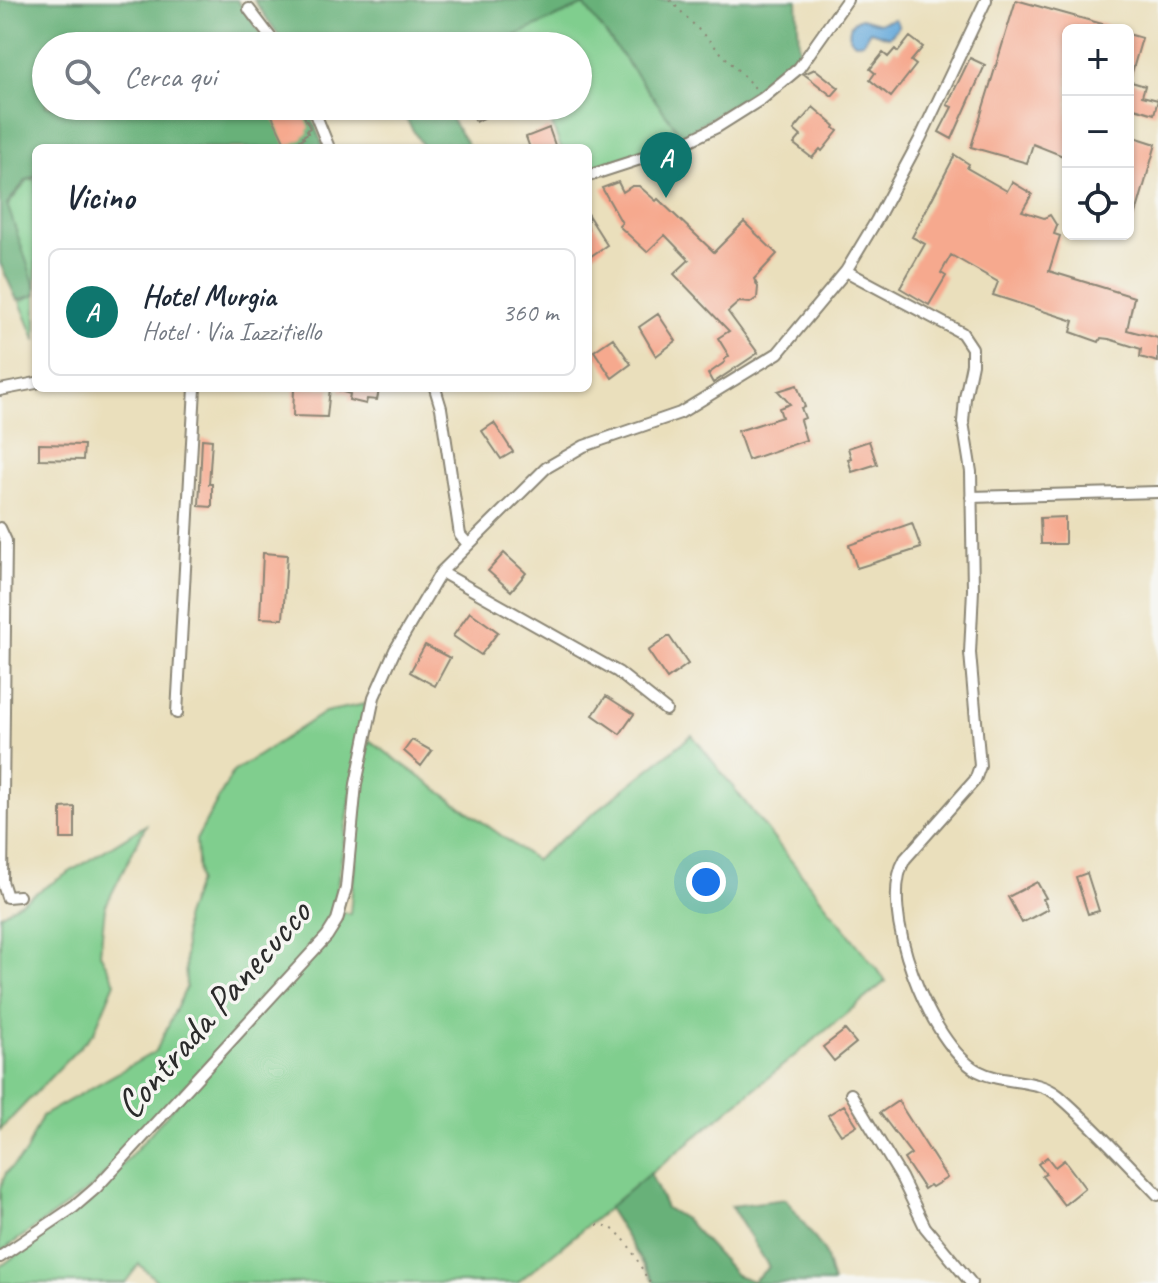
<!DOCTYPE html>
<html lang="it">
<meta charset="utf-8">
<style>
:root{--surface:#fff;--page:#f2f2f3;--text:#1f2937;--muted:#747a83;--line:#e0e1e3;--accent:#0f766e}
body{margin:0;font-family:Caveat,sans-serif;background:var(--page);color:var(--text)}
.controls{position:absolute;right:24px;top:24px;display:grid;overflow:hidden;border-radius:12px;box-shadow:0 2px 6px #0004}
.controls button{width:72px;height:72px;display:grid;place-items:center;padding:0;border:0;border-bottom:2px solid var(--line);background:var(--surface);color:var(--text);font:40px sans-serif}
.you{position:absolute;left:706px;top:882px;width:28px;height:28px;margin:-20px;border:6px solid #fff;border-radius:50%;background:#1a73e8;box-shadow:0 0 0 12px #1a73e833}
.badge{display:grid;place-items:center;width:52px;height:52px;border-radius:50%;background:var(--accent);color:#fff;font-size:26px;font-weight:700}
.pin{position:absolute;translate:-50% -66px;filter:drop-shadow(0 2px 4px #0008)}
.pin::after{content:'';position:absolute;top:42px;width:28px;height:24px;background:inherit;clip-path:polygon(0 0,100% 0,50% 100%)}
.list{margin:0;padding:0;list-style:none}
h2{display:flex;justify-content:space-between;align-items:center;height:104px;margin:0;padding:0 32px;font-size:34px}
h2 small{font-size:26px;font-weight:400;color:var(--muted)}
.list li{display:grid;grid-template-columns:52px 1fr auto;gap:24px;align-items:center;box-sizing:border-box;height:128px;margin:0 16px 16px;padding:0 16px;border:2px solid var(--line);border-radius:12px}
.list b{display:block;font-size:30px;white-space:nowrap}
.list p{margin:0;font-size:26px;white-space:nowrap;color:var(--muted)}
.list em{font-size:26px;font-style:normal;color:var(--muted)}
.icon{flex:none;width:44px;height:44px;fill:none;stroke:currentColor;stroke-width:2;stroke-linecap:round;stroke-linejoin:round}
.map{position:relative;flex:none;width:1158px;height:1283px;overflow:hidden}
.search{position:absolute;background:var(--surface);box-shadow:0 2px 6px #0004;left:32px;top:32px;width:560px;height:88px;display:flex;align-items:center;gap:20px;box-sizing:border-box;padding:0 28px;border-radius:44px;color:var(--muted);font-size:30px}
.panel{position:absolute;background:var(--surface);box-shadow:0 2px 6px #0004;left:32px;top:144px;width:560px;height:248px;border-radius:12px}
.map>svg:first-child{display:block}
.green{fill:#80ce8e;stroke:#567c5c;stroke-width:2}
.forest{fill:#68b179;stroke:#4a6e52;stroke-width:2}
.water{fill:#65a9da;stroke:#486a82;stroke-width:2}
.building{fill:#f6a98e}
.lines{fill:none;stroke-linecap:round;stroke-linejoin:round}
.street-casing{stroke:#8a8574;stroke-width:14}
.path{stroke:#8a8574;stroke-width:2;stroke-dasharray:2 6;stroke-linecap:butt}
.street{stroke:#fff;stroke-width:10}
.labels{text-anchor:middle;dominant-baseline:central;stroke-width:7;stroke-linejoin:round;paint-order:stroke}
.street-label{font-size:40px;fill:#2b2b2b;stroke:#f6f6f2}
</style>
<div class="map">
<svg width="1158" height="1283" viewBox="0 0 1158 1283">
<rect width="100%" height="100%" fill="#f6f6f2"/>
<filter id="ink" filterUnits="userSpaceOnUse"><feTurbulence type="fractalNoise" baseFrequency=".0125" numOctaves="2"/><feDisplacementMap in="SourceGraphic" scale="16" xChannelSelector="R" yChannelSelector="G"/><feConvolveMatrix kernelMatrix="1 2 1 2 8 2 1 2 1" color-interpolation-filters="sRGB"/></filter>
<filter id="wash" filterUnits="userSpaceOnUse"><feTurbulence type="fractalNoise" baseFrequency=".006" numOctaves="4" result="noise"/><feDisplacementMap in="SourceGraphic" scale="32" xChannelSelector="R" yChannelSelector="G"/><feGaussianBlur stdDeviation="1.8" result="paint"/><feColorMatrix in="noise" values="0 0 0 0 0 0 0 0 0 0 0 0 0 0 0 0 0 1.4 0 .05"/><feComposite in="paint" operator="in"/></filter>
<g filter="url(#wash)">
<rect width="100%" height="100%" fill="#eadfbc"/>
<path class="green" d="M584,5l98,131 -94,34v-22h-27l-16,-42h33v-60h-56l-5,-13z
M36,179v162l-16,-39 14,-8 -30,-84 24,-30z
M365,704l-34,222 13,-14 6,2 13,-144 6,-30 166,120 157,-125 194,246 -369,302h-358l-20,-19 -14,19h-125v-16l91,-66 235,-268 -233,254 -93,65v-64l6,-15 19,-19 17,-38 114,-65 30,-63 -2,-69 14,-38 -2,-41 37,-68 92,-60z
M146,825l-41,82 -5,46 15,29 -21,50 -94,98v-215z"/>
<path class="forest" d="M0,0h237l33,46h-224v60h261l17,42h-288v28l-10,4 -19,24 29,85v6l-19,5 -17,-37z
M254,0h543l2,50 -32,32 -85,54 -98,-131 -92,41h-206z
M398,106h45l27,42h-46z
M650,1173l16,35 20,12 50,55 17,6 16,-14 -38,-61 55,-7 38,52 9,32h-178l-47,-75z"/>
<path class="water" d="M861,18l18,5 16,-4 4,7 -10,11 -19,-6 -7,11 -8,1 -5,-5c-2,-10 1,-17 11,-20z"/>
<g id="blocks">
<path class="building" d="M1016,0l97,27 -1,3h-44v128l-35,-14 -6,19 -56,-16z
M1128,34l14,4 -11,38h-3z
M910,37l13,10 -12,14 5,4 -25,32 -21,-17 5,-7 -5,-4 13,-16 5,4 7,-8 3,3z
M970,58l15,7 -33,74 -13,-7 13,-25 -5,-2z
M815,69l24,19 -7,8 -28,-22z
M1128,81l17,5 -3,10 16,4 -4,14 -26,-8z
M293,106h6l11,22 -3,2 1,3 -5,3 1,2 -17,9 -15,-31z
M467,106h40l-31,16z
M813,107l22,19 -1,2 4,3 -16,20 -2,-2 -8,9 -18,-14 7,-8 -7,-6z
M549,128l7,20h-26l-4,-11z
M1128,135l28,9 -25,87h-3z
M955,155l14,9 -2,4 40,23 5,-9 20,12 -10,17 22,7 6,-3 7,11 -3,8 6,2 -11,35 85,26 -7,33 31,8v24l-18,-5 1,-8 -32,-10 -8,-1 -2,4 -28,-10 3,-11 -81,-26 5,-13 -47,-27 -10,18 5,3 -17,29 -29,-17 25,-44 -13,-7z
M618,182l5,10 9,-6h7l17,15 2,-2 56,53 30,-30 33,32 -23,25 4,8 -1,11 -7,5 -11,-1 -11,10 30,41 -45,30 -5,-9 17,-12 -1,-2 5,-4 -11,-18 11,-7 -55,-57 15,-14 -24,-25 -18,17 -28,-26 3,-3 -20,-35z
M588,215l19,30 -19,13z
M658,314l18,27 -20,15 -17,-29z
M613,338l18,26 -19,14 -18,-27z
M797,385l8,22 -4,1 4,10 -5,2 6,20 -58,20 -10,-29 44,-14 -3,-9 11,-4 -12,-13z
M294,388h36l-3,29 -34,-1z
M341,388l38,2 -2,10 -10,-1 -1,5 -17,-4 1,-6 -10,-3z
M494,423l19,29 -12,7 -19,-28z
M202,439l10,1 -3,44h3v23l-13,-1z
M869,441l8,23 -25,8 -4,-13 3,-1 -3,-10z
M39,444l45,1 -1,15 -44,-1z
M1065,517v27h-24l-1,-26z
M912,523l9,25 -64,20 -8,-23z
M263,553l24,2 -4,64 -23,-1z
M504,553l22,20 -15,18 -23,-20z
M470,612l28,20 -17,23 -28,-19z
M669,636l19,28 -21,15 -19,-28z
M425,645l25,13 -15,28 -25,-14z
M606,696l28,18 -14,20 -27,-19z
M412,740l20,11 -11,15 -17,-15z
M75,807v32h-14v-31z
M1087,873l12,38 -11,3 -12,-37z
M1037,882l9,16 -3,1 5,10 -26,14 -14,-26z
M845,1030l11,13 -22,18 -11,-14z
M898,1101l49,77 -15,9 -2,-2 -6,4 -20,-30 7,-5 -31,-41z
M844,1105l13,20 -16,10 -13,-20z
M1047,1157l8,10 9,-7 21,28 -21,17 -22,-29 4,-2 -8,-10z"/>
</g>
</g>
<g filter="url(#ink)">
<use href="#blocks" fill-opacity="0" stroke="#8a8574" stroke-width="2"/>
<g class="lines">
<g class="street-casing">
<path id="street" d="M249,9l28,37
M312,106l17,42
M588,176l86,-28 43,-21 46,-29 36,-30 48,-68
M846,271l116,62 10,15v16l-7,34 -2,24 8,50 2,117 -3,64 10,113 -5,14 -70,79c-29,49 25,186 73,212 26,14 58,6 81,25 35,30 67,66 99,99
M435,388l6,20 19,127 7,8
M0,390l36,-7
M971,497l187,-5
M0,528l6,13 -4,340 5,16 12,-1
M441,572l177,100 48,38
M177,713l18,-325
M851,1094l50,83 24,50 46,56
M0,1257l74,-50 22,-19 231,-252 10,-16 9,-32 10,-104 18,-87 21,-47 46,-78 105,-104 38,-22 96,-33 98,-60 68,-82 30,-50 44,-82 66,-139"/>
</g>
<path class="path" d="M670,0l85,88
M597,1225c26,-2 41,39 53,58"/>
<use href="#street" class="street"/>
</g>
</g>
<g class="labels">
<g class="street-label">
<text transform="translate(213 1009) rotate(-49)">Contrada Panecucco</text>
</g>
</g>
</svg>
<div class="controls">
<button>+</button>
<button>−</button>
<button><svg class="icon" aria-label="locate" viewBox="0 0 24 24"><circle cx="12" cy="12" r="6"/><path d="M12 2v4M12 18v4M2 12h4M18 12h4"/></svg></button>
</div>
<div class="you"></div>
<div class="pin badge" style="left:666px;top:198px">A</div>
<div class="search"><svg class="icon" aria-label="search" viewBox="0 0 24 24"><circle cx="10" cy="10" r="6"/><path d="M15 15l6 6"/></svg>Cerca qui</div>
<section class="panel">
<h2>Vicino<small></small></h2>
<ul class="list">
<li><span class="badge">A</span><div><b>Hotel Murgia</b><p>Hotel · Via Iazzitiello</p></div><em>360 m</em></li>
</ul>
</section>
</div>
